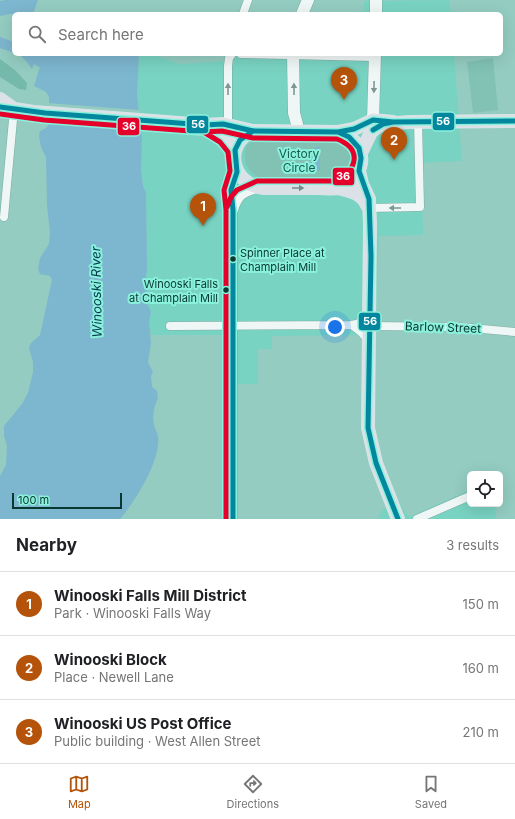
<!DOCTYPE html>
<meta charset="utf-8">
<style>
:root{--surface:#fff;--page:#f6f6f6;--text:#202124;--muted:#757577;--line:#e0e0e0;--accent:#b45309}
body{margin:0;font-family:Inter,sans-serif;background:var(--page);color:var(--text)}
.controls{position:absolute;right:12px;bottom:12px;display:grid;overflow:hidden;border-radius:6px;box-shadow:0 4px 16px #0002}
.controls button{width:36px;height:36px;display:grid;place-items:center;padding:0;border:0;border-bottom:1px solid var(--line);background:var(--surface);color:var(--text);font:20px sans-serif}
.scale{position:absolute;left:12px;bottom:10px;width:110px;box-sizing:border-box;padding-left:4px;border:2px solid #093831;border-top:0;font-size:11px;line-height:14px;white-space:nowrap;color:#093831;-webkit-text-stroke:3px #8af1dc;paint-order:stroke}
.you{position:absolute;left:335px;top:327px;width:14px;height:14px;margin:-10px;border:3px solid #fff;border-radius:50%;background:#1a73e8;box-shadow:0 0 0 6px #1a73e833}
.badge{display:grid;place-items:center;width:26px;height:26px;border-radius:50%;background:var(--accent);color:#fff;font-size:13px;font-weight:700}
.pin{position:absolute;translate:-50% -33px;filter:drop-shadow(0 1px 2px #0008)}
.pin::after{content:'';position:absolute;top:21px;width:14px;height:12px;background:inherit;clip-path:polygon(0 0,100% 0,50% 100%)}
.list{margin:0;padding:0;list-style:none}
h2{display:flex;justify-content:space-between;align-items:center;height:52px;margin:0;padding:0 16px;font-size:17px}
h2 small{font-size:13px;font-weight:400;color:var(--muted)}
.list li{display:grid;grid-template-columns:26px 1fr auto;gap:12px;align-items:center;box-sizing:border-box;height:64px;padding:0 16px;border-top:1px solid var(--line)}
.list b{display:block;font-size:15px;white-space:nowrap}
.list p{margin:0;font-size:13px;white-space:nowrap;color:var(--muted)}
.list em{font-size:13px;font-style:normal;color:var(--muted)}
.icon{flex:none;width:22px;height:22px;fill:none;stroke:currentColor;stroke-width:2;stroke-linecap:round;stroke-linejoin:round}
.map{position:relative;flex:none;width:515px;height:519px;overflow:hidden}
.search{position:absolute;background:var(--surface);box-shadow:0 4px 16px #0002;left:12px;right:12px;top:12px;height:44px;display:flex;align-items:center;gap:10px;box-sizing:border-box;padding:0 14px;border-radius:6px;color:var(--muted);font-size:15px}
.sheet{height:244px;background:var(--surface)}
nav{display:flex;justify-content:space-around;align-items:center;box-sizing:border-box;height:56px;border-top:1px solid var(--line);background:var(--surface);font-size:11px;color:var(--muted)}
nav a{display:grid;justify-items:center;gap:2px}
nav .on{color:var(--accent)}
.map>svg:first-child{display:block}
.built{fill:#79d3c2}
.green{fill:#81c2b5}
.forest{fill:#74b9ac}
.water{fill:#7db6cf}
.pier{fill:#94ccc1}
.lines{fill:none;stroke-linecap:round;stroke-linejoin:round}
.river{stroke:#7db6cf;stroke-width:13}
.street-casing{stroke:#7caaa1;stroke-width:9}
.secondary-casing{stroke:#7caaa1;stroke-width:13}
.primary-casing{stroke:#cfe8e3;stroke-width:14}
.street{stroke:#eff7f6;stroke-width:8}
.secondary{stroke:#eff7f6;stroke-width:12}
.primary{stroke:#dce1e8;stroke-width:13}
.bus-1-casing{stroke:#8af1dc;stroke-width:8}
.bus-2-casing{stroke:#8af1dc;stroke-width:8}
.bus-1{stroke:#03879f;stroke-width:5}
.bus-2{stroke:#e4002b;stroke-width:5}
.oneway{fill:#7c9894}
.oneway2{fill:#728c8c}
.bus-dot{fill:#093831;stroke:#8af1dc;stroke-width:1.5}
.labels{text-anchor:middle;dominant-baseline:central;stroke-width:4;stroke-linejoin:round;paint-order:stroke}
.bus-label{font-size:11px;fill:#093831;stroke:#8af1dc;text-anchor:start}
.park-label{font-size:12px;fill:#185a4f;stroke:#8af1dc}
.street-label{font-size:12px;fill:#093831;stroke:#8af1dc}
.water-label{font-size:13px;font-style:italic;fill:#053651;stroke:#8af1dc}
.line-badge{stroke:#8af1dc;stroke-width:1.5}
.badge-label{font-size:11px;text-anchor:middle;font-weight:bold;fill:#fff}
</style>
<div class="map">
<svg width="515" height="519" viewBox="0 0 515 519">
<rect width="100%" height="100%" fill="#94ccc1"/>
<path class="built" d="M449,0l2,14h-87v-13z
M139,54h12l29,10 45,-3 10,-7h219l8,107 -40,2 1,72 -44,1 -4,99 -103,1v13h-14v35h-32v-49h-75l-2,-14 2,-9 -4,-9 -2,-27 2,-9 -1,-74 -3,-7 -2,-16 1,-32 -5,-43z
M470,490v14h25l1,15h-118l4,-9 17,-9 7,13 5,2z"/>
<path class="green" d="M493,58l5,52 -25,3 -6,-51z
M265,137l58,1 11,1 11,5 4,4 4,9 -1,8 -3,9 -6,5 -7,3h-63c-14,-3 -26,-8 -28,-24 -2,-15 7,-18 20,-21z"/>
<path class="forest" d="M0,59l15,11 12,13 -1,7 -7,-1 -19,-12z"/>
<path class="water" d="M6,0h32l-5,14h-23l-10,2v-15z
M0,37l14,5v11l-14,-5z
M16,54h21l-5,15 -9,-12z
M44,54h95l-2,41 5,43 -1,32 2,16 3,7 1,74 -1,9 1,27 4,9 -2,9 2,22 -3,19 5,10 -2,4 1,11 5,4 1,7c-4,8 -6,18 -4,27 1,4 3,7 4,11 3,25 -23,65 -38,83h-120v-43l6,-11 1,-19 -3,-10v-10l18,-22 6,-11 5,-21v-10l-4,-14 2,-5 9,-8 12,-55 -2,-4 -10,-2 -2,-5 2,-11 9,-14 1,-11 -3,-28 -1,-48 -5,-10 -2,-11 1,-5 6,-3 3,-4v-27l-3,-5 -12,-6z
M315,147h5v23h-5z"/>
<path class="pier" d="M47,103l93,7 3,20 -96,-8z"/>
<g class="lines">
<path class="river" d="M28,54l29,15"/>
<g class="street-casing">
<path id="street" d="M243,14l5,-14
M241,54l133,3
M228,124v-58l1,-8 3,-4
M369,208l51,-1 -2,-86
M234,210c5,-16 10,-17 25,-22
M4,217l10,-108
M352,325l9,7 8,9
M170,326l182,-1 10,-3 8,-6
M370,326l90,1 55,5
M233,519v-309c-3,-16 -2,-23 4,-38
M417,519l53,-23"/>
</g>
<g class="secondary-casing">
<path id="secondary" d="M302,14l6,-14
M376,14v-14
M293,54l1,59 3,11v8
M373,120l2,-66"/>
</g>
<g class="primary-casing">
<path id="primary" d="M0,99l14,10 20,3 171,13 18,-1 30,7 85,1 16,-3 19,-9 20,2
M205,125c12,5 24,13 30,25
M253,131c-31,13 -21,55 11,57 18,0 36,0 53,0 7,0 15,1 22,0 15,-4 26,-21 21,-37 -3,-10 -12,-17 -22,-19
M361,153l10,-21 5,-4 7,-4 27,-2 105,-1
M359,171l3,13 7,15 1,25 -2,204 8,35 22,56
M338,188c13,3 24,5 30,19"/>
</g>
<use href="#street" class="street"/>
<use href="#secondary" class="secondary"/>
<use href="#primary" class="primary"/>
<g class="bus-1-casing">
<path id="bus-1" d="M0,107l45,6 160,12 18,-1 30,7 85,1 16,-3 19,-9 20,2
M373,130l10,-6 10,-2 122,-1
M338,132l11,5 10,11 2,10 -2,13 10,28 2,57 -3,172 8,35 22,56
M233,519v-309l-2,-20 6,-18 -2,-22 5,-10 13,-9"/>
</g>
<g class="bus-2-casing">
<path id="bus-2" d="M0,114l44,6 160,12 18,-1 31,7 84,1c25,10 21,30 -1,42h-79l-20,9 -6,7 -4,10
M202,131l18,11 8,10 2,19 -6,19 2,20v309"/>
</g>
<use href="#bus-1" class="bus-1"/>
<use href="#bus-2" class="bus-2"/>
</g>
<defs><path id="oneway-solid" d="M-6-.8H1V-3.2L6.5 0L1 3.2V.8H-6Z"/></defs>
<g class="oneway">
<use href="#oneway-solid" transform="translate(374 87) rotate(91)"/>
<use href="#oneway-solid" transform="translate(228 89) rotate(-90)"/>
<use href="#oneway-solid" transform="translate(294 89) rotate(-91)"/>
<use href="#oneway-solid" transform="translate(395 208) rotate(180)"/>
</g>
<use class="oneway2" href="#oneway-solid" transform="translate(298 188)"/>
<g class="bus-dot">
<circle cx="233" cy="259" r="3.5"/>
<circle cx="226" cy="290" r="3.5"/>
</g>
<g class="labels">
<g class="bus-label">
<text x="240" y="253">Spinner Place at<tspan x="240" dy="14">Champlain Mill</tspan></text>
<text x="218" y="284" text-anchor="end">Winooski Falls<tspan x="218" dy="14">at Champlain Mill</tspan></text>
</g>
<g class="park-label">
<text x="299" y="153">Victory<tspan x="299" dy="14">Circle</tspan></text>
</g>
<g class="street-label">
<text transform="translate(443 327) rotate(2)">Barlow Street</text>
</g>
<g class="water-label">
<text transform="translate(96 292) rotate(-91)">Winooski River</text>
</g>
</g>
<g class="line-badge">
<rect x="432" y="112" width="23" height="19" rx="4" fill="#03879f"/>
<rect x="186" y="115" width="23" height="19" rx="4" fill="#03879f"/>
<rect x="117" y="117" width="23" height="19" rx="4" fill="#e4002b"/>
<rect x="332" y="167" width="23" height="19" rx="4" fill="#e4002b"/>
<rect x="358" y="312" width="23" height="19" rx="4" fill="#03879f"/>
</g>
<g class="badge-label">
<text x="443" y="125">56</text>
<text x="198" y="128">56</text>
<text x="129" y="130">36</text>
<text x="343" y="180">36</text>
<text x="370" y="325">56</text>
</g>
</svg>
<div class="controls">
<button><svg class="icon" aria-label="locate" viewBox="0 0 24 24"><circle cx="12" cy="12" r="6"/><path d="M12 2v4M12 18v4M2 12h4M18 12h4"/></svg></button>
</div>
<div class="scale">100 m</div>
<div class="you"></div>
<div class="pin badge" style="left:203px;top:226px">1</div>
<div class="pin badge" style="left:394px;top:160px">2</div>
<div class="pin badge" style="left:344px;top:100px">3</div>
<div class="search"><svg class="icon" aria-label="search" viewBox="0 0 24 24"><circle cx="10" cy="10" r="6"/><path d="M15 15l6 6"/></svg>Search here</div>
</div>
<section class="sheet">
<h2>Nearby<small>3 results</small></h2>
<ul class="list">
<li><span class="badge">1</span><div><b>Winooski Falls Mill District</b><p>Park · Winooski Falls Way</p></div><em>150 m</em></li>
<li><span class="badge">2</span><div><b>Winooski Block</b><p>Place · Newell Lane</p></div><em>160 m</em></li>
<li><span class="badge">3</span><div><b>Winooski US Post Office</b><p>Public building · West Allen Street</p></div><em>210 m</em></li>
</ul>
</section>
<nav>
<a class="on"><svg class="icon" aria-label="map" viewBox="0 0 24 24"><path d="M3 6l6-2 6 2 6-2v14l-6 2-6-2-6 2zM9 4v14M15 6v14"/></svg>Map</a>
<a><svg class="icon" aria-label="directions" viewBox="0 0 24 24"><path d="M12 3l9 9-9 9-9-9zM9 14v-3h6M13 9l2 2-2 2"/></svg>Directions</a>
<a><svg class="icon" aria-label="saved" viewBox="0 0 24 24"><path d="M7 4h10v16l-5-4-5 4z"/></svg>Saved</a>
</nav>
